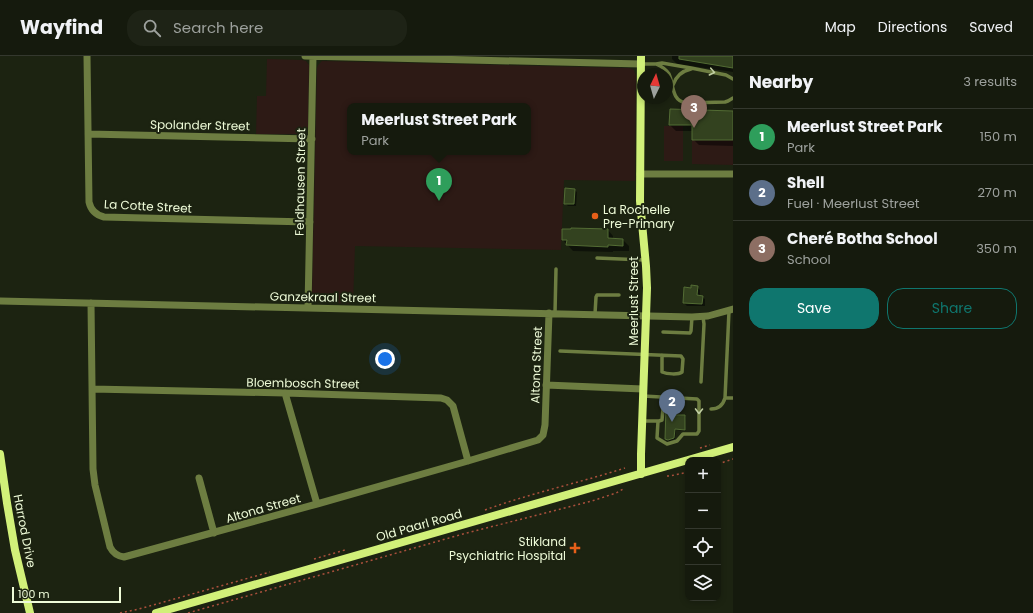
<!DOCTYPE html>
<meta charset="utf-8">
<style>
:root{--surface:#151a0d;--page:#1e2316;--text:#f1f3f6;--muted:#9da19d;--line:#34382e;--accent:#0f766e}
body{margin:0;font-family:Poppins,sans-serif;background:var(--page);color:var(--text)}
.controls{position:absolute;right:12px;bottom:12px;display:grid;overflow:hidden;border-radius:8px;box-shadow:0 2px 6px #0003}
.controls button{width:36px;height:36px;display:grid;place-items:center;padding:0;border:0;border-bottom:1px solid var(--line);background:var(--surface);color:var(--text);font:20px sans-serif}
.compass{position:absolute;left:637px;top:12px;width:36px;height:36px;border-radius:50%;background:var(--surface);box-shadow:0 2px 6px #0003;rotate:5deg}
.scale{position:absolute;left:12px;bottom:10px;width:109px;box-sizing:border-box;padding-left:4px;border:2px solid #eefbd8;border-top:0;font-size:11px;line-height:14px;white-space:nowrap;color:#eefbd8;-webkit-text-stroke:3px #1c2311;paint-order:stroke}
.you{position:absolute;left:385px;top:303px;width:14px;height:14px;margin:-10px;border:3px solid #fff;border-radius:50%;background:#1a73e8;box-shadow:0 0 0 6px #1a73e833}
.badge{display:grid;place-items:center;width:26px;height:26px;border-radius:50%;background:var(--accent);color:#fff;font-size:13px;font-weight:700}
.pin{position:absolute;translate:-50% -33px;filter:drop-shadow(0 1px 2px #0008)}
.pin::after{content:'';position:absolute;top:21px;width:14px;height:12px;background:inherit;clip-path:polygon(0 0,100% 0,50% 100%)}
.popup{position:absolute;left:347px;top:47px;width:184px;height:52px;box-sizing:border-box;display:grid;place-content:center;border-radius:8px;background:var(--surface);filter:drop-shadow(0 1px 3px #0005);font-size:13px;white-space:nowrap;color:var(--muted)}
.popup b{font-size:15px;color:var(--text)}
.popup::after{content:'';position:absolute;left:50%;top:100%;margin-left:-8px;border:8px solid transparent;border-top-color:var(--surface)}
.list{margin:0;padding:0;list-style:none}
h2{display:flex;justify-content:space-between;align-items:center;height:52px;margin:0;padding:0 16px;font-size:17px}
h2 small{font-size:13px;font-weight:400;color:var(--muted)}
.list li{display:grid;grid-template-columns:26px 1fr auto;gap:12px;align-items:center;box-sizing:border-box;height:56px;padding:0 16px;border-top:1px solid var(--line)}
.list b{display:block;font-size:15px;white-space:nowrap}
.list p{margin:0;font-size:13px;white-space:nowrap;color:var(--muted)}
.list em{font-size:13px;font-style:normal;color:var(--muted)}
.actions{display:flex;gap:8px;padding:12px 16px}
.actions a{flex:1;padding:9px 0;border:1px solid var(--accent);border-radius:16px;text-align:center;font-size:14px;color:var(--accent)}
.actions .main{background:var(--accent);color:#fff}
.icon{flex:none;width:22px;height:22px;fill:none;stroke:currentColor;stroke-width:2;stroke-linecap:round;stroke-linejoin:round}
.map{position:relative;flex:none;width:733px;height:557px;overflow:hidden}
header{display:flex;align-items:center;gap:24px;box-sizing:border-box;height:56px;padding:0 20px;background:var(--surface);border-bottom:1px solid var(--line)}
header strong{font-size:19px}
nav{display:flex;gap:22px;margin-inline-start:auto;font-size:14px}
.search{width:280px;height:36px;background:var(--page);display:flex;align-items:center;gap:10px;box-sizing:border-box;padding:0 14px;border-radius:16px;color:var(--muted);font-size:15px}
main{display:flex}
aside{flex:1;background:var(--surface)}
.map>svg:first-child{display:block}
.green{fill:#2d1a15;fill-rule:evenodd}
.shadow{fill:#0007}
.building{fill:#33421f;stroke:#536c34}
.lines{fill:none;stroke-linecap:round;stroke-linejoin:round}
.path{stroke:#aa503c;stroke-width:1.5;stroke-dasharray:2 3;stroke-linecap:butt}
.lane{stroke:#6d7d41;stroke-width:3.5}
.street{stroke:#6d7d41;stroke-width:7}
.secondary{stroke:#d1f079;stroke-width:8}
.oneway{stroke:#c1cfa3}
.poi-dot{fill:#e65f19;stroke:#1c2311;stroke-width:1.5}
.labels{text-anchor:middle;dominant-baseline:central;stroke-width:4;stroke-linejoin:round;paint-order:stroke}
.street-label{font-size:12px;fill:#eefbd8;stroke:#1c2311}
.poi-label{font-size:12px;fill:#eefbd8;stroke:#1c2311;text-anchor:start}
</style>
<header>
<strong>Wayfind</strong>
<div class="search"><svg class="icon" aria-label="search" viewBox="0 0 24 24"><circle cx="10" cy="10" r="6"/><path d="M15 15l6 6"/></svg>Search here</div>
<nav><a>Map</a><a>Directions</a><a>Saved</a></nav>
</header>
<main>
<div class="map">
<svg width="733" height="557" viewBox="0 0 733 557">
<rect width="100%" height="100%" fill="#1c2311"/>
<path class="green" d="M267,3l35,1 4,1 3,4 -1,62 -3,6 -2,1h-47l1,-38h9z
M322,5l307,7 5,2 2,6 -1,105 -71,-1 -3,70 -206,-4 -2,58 -35,-2 -4,-2 -2,-5 5,-227 1,-3zM350,50h178v46h-178z
M664,70h19v35h-19z
M692,84h41v25l-41,-1z"/>
<path class="shadow" d="M672,0h61v16l-49,-7v1l-6,-1 -6,-6z
M733,56v34l-34,-1 -6,-6v-8h-17l-6,-6z
M574,134l3,2 -1,14h-8l-3,-3z
M608,174l5,6v4h10l6,6v5h-16v1l-40,-1 -10,-11z
M697,231l3,3v6l2,1 3,2v7h-18l-3,-3 8,-14z
M675,352l1,1v7h9l1,1 -1,14 -9,-1 -1,9 -6,2 -3,-3z"/>
<path class="building" d="M679,0h54v12l-54,-9z
M670,53l63,2v29h-41v-15h-23z
M565,132l10,1 -1,15h-10z
M571,172l37,1v9l15,1v7l-15,-1v2l-42,-2 1,-5h-5v-11h9z
M691,229l7,1 -1,9 6,1 -1,8 -19,-1 1,-16 7,1z
M666,351h10l-1,8h10v15l-10,-1 -1,9 -6,2 -3,-1z"/>
<g class="lines">
<path class="path" d="M700,392l10,-3
M718,408l15,-5
M667,420h3l18,-4
M485,454c46,-17 94,-27 140,-42
M314,503l31,-9
M120,557l19,-4 131,-37
M188,557l275,-79 129,-33 24,-8 9,-5"/>
<path class="lane" d="M641,8h15l6,-1 29,5 35,7 7,4
M656,8c5,2 10,5 13,10 5,10 2,27 17,29l39,-1 3,-1 5,-3
M673,29c3,-9 9,-14 18,-16
M597,202l47,2
M555,257l1,-44
M595,258l1,-17 1,-2h22
M663,276l27,1 1,-2 1,-14
M560,295l121,5 2,3 -1,13c-4,3 -15,2 -20,0v-17
M701,326l3,-58 -1,-7
M643,340l54,3 2,2v30l-2,3h-14l-6,7 -10,3 -10,-6 1,-17
M725,342h8
M711,353c8,0 12,-4 14,-11l4,-87
M643,365h16l3,-1 2,-23"/>
<path class="street" d="M87,0l2,146c2,9 7,13 15,15l206,5
M305,0l336,8
M88,78l224,5
M640,118h93
M0,245l692,16 16,-1 25,-7
M91,247l2,166 2,16 15,62c3,6 7,9 14,10l193,-53 151,-43 70,-21 5,-5 2,-10 4,-112
M308,252l5,-252
M546,329l97,4
M92,333l193,4 156,5 6,2 6,6 15,55
M285,337l32,111
M199,422l15,55"/>
<path class="secondary" d="M0,398l7,49 8,47 15,63
M688,404l45,-13
M641,418v-20l6,-166 -1,-22 -6,-65 1,-145
M156,557l532,-153"/>
</g>
<defs><path id="oneway-chevron" d="M-2-3.5L2.5 0L-2 3.5" fill="none" stroke-width="1.6" stroke-linecap="round" stroke-linejoin="round"/></defs>
<g class="oneway">
<use href="#oneway-chevron" transform="translate(712 16) rotate(12)"/>
<use href="#oneway-chevron" transform="translate(699 355) rotate(91)"/>
</g>
<g class="poi-dot">
<circle cx="595" cy="160" r="4"/>
<path d="M573 486h4v4h4v4h-4v4h-4v-4h-4v-4h4z"/>
</g>
<g class="labels">
<g class="street-label">
<text transform="translate(200 69) rotate(1)">Spolander Street</text>
<text transform="translate(300 126) rotate(-89)">Feldhausen Street</text>
<text transform="translate(148 150) rotate(3)">La Cotte Street</text>
<text transform="translate(323 241) rotate(1)">Ganzekraal Street</text>
<text transform="translate(633 245) rotate(-90)">Meerlust Street</text>
<text transform="translate(536 309) rotate(-88)">Altona Street</text>
<text transform="translate(303 327) rotate(1)">Bloembosch Street</text>
<text transform="translate(263 452) rotate(-16)">Altona Street</text>
<text transform="translate(419 469) rotate(-16)">Old Paarl Road</text>
<text transform="translate(25 475) rotate(79)">Harrod Drive</text>
</g>
<g class="poi-label">
<text x="603" y="153">La Rochelle<tspan x="603" dy="14">Pre-Primary</tspan></text>
<text x="566" y="485" text-anchor="end">Stikland<tspan x="566" dy="14">Psychiatric Hospital</tspan></text>
</g>
</g>
</svg>
<div class="controls">
<button>+</button>
<button>−</button>
<button><svg class="icon" aria-label="locate" viewBox="0 0 24 24"><circle cx="12" cy="12" r="6"/><path d="M12 2v4M12 18v4M2 12h4M18 12h4"/></svg></button>
<button><svg class="icon" aria-label="layers" viewBox="0 0 24 24"><path d="M12 4l9 5-9 5-9-5zM3 14l9 5 9-5"/></svg></button>
</div>
<svg class="compass" viewBox="-18 -18 36 36"><path d="M0-13l5 13h-10z" fill="#e53935"/><path d="M0 13l5-13h-10z" fill="#9da19d"/></svg>
<div class="scale">100 m</div>
<div class="you"></div>
<div class="pin badge" style="left:439px;top:145px;background:#2e9e5b">1</div>
<div class="popup"><b>Meerlust Street Park</b>Park</div>
<div class="pin badge" style="left:672px;top:366px;background:#5c6f8a">2</div>
<div class="pin badge" style="left:694px;top:72px;background:#8d6e63">3</div>
</div>
<aside>
<h2>Nearby<small>3 results</small></h2>
<ul class="list">
<li><span class="badge" style="background:#2e9e5b">1</span><div><b>Meerlust Street Park</b><p>Park</p></div><em>150 m</em></li>
<li><span class="badge" style="background:#5c6f8a">2</span><div><b>Shell</b><p>Fuel · Meerlust Street</p></div><em>270 m</em></li>
<li><span class="badge" style="background:#8d6e63">3</span><div><b>Cheré Botha School</b><p>School</p></div><em>350 m</em></li>
</ul>
<div class="actions"><a class="main">Save</a><a>Share</a></div>
</aside>
</main>
